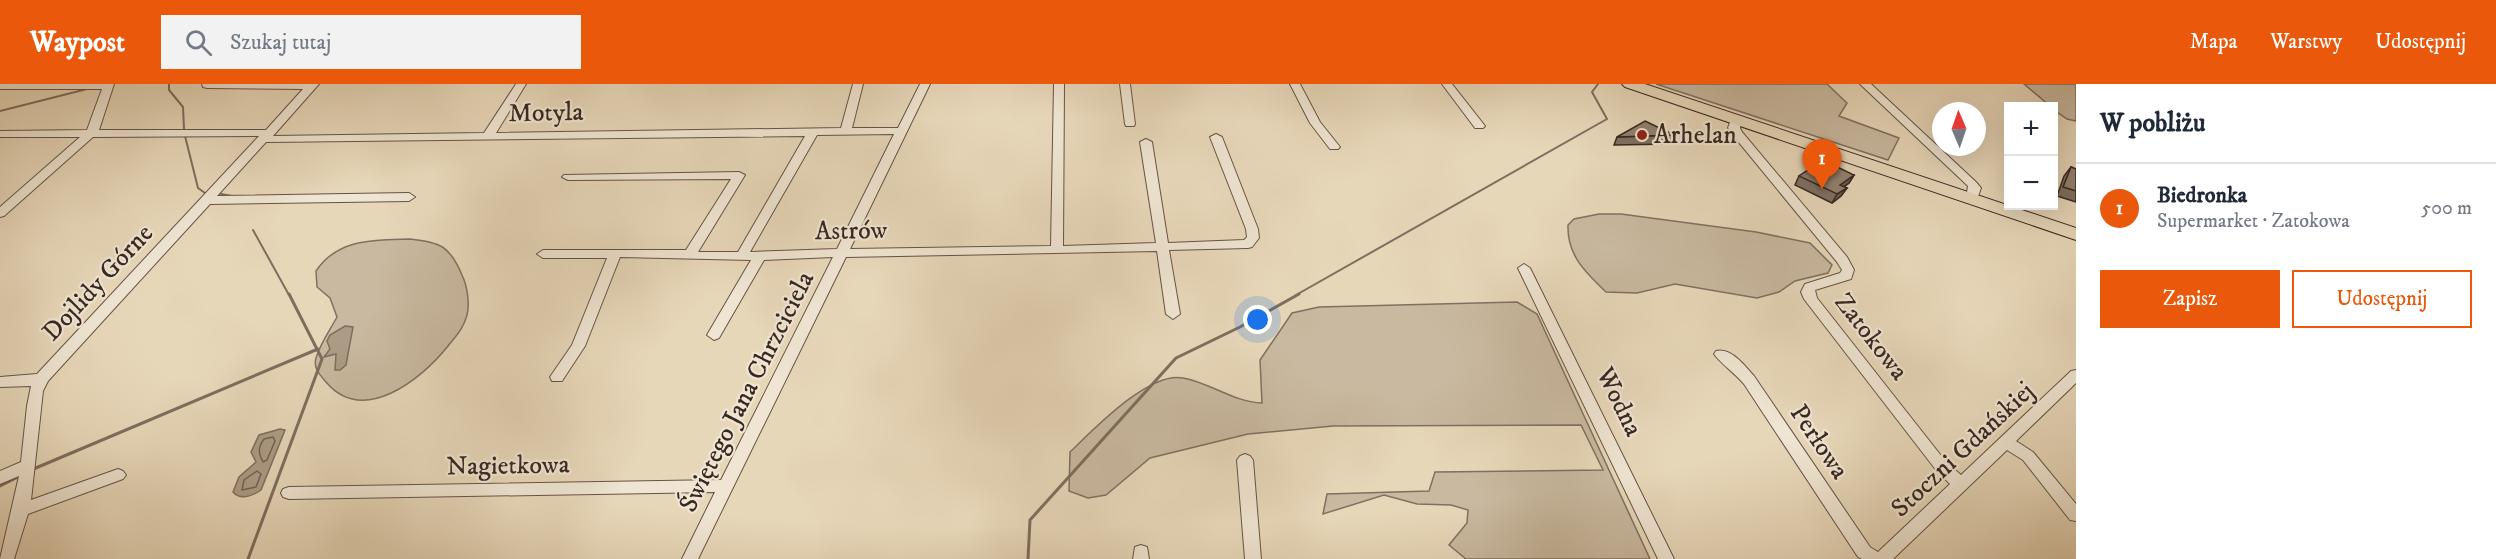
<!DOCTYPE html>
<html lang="pl">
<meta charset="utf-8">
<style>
:root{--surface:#fff;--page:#f2f2f3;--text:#1f2937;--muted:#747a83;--line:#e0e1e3;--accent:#ea580c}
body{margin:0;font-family:"IM FELL DW Pica",serif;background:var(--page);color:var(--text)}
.controls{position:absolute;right:18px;top:18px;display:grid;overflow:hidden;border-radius:0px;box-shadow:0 6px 24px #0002}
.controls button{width:54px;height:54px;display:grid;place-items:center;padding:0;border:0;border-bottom:2px solid var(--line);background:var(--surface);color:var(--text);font:30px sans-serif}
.compass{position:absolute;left:1932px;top:18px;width:54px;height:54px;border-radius:50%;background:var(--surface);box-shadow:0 6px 24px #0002;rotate:358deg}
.you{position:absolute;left:1258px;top:236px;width:21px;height:21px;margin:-15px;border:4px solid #fff;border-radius:50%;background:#1a73e8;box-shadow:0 0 0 9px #1a73e833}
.badge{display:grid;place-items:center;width:39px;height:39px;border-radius:50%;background:var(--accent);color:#fff;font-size:20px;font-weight:700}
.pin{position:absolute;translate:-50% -50px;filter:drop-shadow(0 2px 3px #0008)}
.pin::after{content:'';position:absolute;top:32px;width:21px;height:18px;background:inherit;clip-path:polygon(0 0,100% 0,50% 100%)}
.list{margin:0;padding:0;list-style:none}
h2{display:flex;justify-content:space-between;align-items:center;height:78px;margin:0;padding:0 24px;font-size:26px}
h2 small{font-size:20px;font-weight:400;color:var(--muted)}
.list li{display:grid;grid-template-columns:39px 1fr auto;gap:18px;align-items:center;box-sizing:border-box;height:90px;padding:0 24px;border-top:2px solid var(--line)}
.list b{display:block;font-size:22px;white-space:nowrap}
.list p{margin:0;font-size:20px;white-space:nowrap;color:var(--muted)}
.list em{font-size:20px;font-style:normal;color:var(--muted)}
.actions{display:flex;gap:12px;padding:18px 24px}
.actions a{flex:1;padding:14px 0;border:2px solid var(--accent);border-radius:0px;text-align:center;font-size:21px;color:var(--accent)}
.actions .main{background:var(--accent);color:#fff}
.icon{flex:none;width:33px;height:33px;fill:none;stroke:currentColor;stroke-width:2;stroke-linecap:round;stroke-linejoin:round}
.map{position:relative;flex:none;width:2076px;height:475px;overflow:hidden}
header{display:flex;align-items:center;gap:36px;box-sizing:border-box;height:84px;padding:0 30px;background:var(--accent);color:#fff}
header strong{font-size:28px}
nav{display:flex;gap:33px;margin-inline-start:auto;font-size:21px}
.search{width:420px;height:54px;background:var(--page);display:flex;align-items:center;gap:15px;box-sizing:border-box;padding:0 21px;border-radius:0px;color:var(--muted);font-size:22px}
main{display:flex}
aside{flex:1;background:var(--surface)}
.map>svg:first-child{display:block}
.green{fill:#c9b9a0;stroke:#807062;stroke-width:1.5}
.water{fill:#ac9c86;stroke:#7e6e5e;stroke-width:1.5}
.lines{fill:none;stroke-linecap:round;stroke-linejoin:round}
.shore{stroke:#726254;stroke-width:1.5}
.stream-far1{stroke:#7e6e5e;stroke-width:2}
.stream{stroke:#7e6e5e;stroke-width:3}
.minor-casing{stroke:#645448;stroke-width:2}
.highway-casing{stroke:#382823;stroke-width:2}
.minor{fill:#efe5d2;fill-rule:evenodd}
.highway{fill:#e7d7b9;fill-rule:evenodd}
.wall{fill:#7e7161;stroke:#382823;stroke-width:1.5}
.shaded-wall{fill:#675c4f;stroke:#382823;stroke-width:1.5}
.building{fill:#938371;stroke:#382823;stroke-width:1.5}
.poi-dot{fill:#8f2418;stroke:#efe5d2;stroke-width:2}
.labels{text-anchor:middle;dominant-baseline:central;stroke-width:4.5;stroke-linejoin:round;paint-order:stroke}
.street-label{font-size:26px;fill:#382823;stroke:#efe5d2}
.poi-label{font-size:26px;fill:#382823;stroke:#efe5d2;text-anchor:start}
</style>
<header>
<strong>Waypost</strong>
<div class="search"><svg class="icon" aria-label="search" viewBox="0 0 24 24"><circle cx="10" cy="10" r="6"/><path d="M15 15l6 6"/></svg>Szukaj tutaj</div>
<nav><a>Mapa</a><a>Warstwy</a><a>Udostępnij</a></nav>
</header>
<main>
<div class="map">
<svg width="2076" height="475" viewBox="0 0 2076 475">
<rect width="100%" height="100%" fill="#e7d7b9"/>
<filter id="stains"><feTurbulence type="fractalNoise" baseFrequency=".00333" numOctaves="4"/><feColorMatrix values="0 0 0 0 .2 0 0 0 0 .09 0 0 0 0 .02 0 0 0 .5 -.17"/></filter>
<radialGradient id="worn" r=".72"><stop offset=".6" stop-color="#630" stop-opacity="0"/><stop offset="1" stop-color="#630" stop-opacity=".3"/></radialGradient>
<path class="green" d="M1656,0h171l20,19 -8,13 60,22 -11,22z
M2024,0h52v37l-9,-2 -13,-9v-4h-4z
M1599,130h22l135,18 54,11 22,22 -4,8 -33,8 -16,11 -22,6 -82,-14 -38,9 -31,-1c-21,-20 -39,-37 -38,-67l6,-6z
M410,155c30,3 40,7 52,36 5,10 8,29 5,40 -3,13 -12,22 -19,31 -27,34 -85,80 -122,36 -6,-7 -13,-14 -10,-24 4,-14 14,-28 21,-41l-7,-19 -13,-11 -1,-16c22,-33 59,-31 94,-32z
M1517,218l20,12 113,245h-184l-17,-14 18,-22 1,-13 -17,-5 -34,-1 -33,-9 -61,19 4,-20 102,-3 6,-19 168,-2 -22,-45 -248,1 -85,8 -98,24 -44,37 -18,3 -19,-7 1,-39c23,-22 79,-81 113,-74 28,5 50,24 79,25l-2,-43 32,-47 27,-6z"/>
<path class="water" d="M345,242l8,1 -7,38 -6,5h-5l1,-16 -12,3 6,-8 -3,-8 3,-6z
M280,345l5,1 -24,60c-9,6 -20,11 -28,2l6,-15 17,-15 -5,-10 8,-17z"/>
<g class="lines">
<path class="shore" d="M273,353l2,4 -8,19 -4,2c-5,-9 -5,-15 1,-23z
M257,387l4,3 -5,13 -14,3 2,-10z"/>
<path class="stream-far1" d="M169,0v6l14,17 1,22
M0,27l91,-23
M185,52l13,52 7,5
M221,110l11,2
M253,146l36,65
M1296,211l311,-176 -15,-27 6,-8"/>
<path class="stream" d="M31,386l287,-121
M0,402l20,-10
M248,475l74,-200 -33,-65
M1028,475l2,-39 146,-162 64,-31 59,-33"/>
<g class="minor-casing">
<path id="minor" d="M0,0h114l-15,46h167l37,-41 -96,-1 -4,-1 -1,-3h117l-46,52 211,-3 32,-49h10l-30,49 345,-5 12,-44h10l-11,44h46l22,-44h10l-80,165 201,-3 3,-162h10l-1,162 93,-3 -16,-101 6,-3 6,3 16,101 76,-3 3,-3 -1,-8 -36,-92 6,-3 6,3 36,92 1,9 -7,9 -4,1 -79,2 11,64 -7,5 -7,-5 -9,-63 -311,6 -148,302h-16l33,-67 -426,7 -6,-2 -2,-4 2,-4 6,-2 432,-7 112,-223 -69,3 -45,78 -5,2 -7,-5 44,-75 -131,-3 -35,89 -23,35h-10l-2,-4 22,-32 35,-87h-64l-6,-4 6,-4h143l45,-71 -163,1 -6,-3 2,-2 175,-3 6,3 -47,77h40l67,-116 -539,6 -49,54 192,-3 6,4 -6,4 -199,3 -162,177 -5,10 -12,109 87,-31 5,2 3,4 -3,4 -95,35 -14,45h-14l19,-83 -19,8v-13l21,-9 6,-56 4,-20 -31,1v-10l37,-3 222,-238 -166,1 -89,79 -4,1v-10l80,-70h-80v-6l87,-1 15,-41h-102zM894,50l-57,115 -87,3 67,-117z
M1120,0h10l5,40 -1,2h-8l-1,-2z
M1290,0h10l20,38 20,25 -2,2h-8l-20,-26z
M1442,0h10l33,42 -2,2h-8z
M1860,0h11l105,98 5,6 -5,14h-8l-2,-3 2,-13z
M1736,32l5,3 -1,9 2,4 105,125 7,13 -3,9 -36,11 2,8 129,164 15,13 110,-104 5,-1v13l-60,58 17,11 43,52v17l-6,-1 -47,-60 -16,-10 -114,109h-31l-4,-2 -114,-173c-9,-11 -22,-19 -30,-30l2,-3c15,-4 29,15 38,25l116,171 8,5 72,-68 -14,-14 -132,-171 -3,-7 4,-8 35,-11 2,-3 -5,-8 -105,-128 -4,-6 3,-9z
M1524,180l6,4 144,291h-16l-140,-291z
M1245,370l5,2 3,4 8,99h-16l-8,-99 3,-4z
M1141,461l6,2 2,12h-16l2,-12z"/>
</g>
<g class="highway-casing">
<path id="highway" d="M1622,0h23l431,144v12l-451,-153z"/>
</g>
<use href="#minor" class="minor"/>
<use href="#highway" class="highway"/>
</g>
<path class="wall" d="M1674,51l-3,9 -57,1 3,-8z
M2071,83l5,2v33l-19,-6 7,-20z
M1854,91l-5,8 -5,4 3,1 -6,8 -9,7 -37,-18 4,-9z"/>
<path class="shaded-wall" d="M1854,91l-5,8 -14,10 5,-8z
M1847,104l-6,8 -9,7 5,-9z"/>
<path class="building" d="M1645,37l29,14 -57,2z
M1823,76l31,15 -14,10 7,3 -10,6 -38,-18z
M2071,83l5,2v22l-13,-4z"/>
<circle class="poi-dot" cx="1642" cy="51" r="6"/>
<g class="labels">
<g class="street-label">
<text transform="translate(546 29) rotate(-1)">Motyla</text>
<text transform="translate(851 147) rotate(-1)">Astrów</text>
<text transform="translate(98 199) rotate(-47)">Dojlidy Górne</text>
<text transform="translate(1871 253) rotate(52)">Zatokowa</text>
<text transform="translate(747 308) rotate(-63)">Świętego Jana Chrzciciela</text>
<text transform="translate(1619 318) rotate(64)">Wodna</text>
<text transform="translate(1819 358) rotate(56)">Perłowa</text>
<text transform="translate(1963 366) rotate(-43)">Stoczni Gdańskiej</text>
<text transform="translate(508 382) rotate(-1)">Nagietkowa</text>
</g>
<g class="poi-label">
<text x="1654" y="51">Arhelan</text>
</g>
</g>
<rect width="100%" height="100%" filter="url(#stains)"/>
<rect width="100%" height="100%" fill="url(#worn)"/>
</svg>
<div class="controls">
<button>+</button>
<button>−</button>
</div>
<svg class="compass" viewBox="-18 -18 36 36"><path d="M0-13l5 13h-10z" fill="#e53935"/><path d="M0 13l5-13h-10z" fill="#747a83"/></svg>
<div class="you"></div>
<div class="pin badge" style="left:1822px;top:105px">1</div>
</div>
<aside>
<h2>W pobliżu<small></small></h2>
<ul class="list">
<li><span class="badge">1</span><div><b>Biedronka</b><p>Supermarket · Zatokowa</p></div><em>500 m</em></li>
</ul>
<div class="actions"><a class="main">Zapisz</a><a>Udostępnij</a></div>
</aside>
</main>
